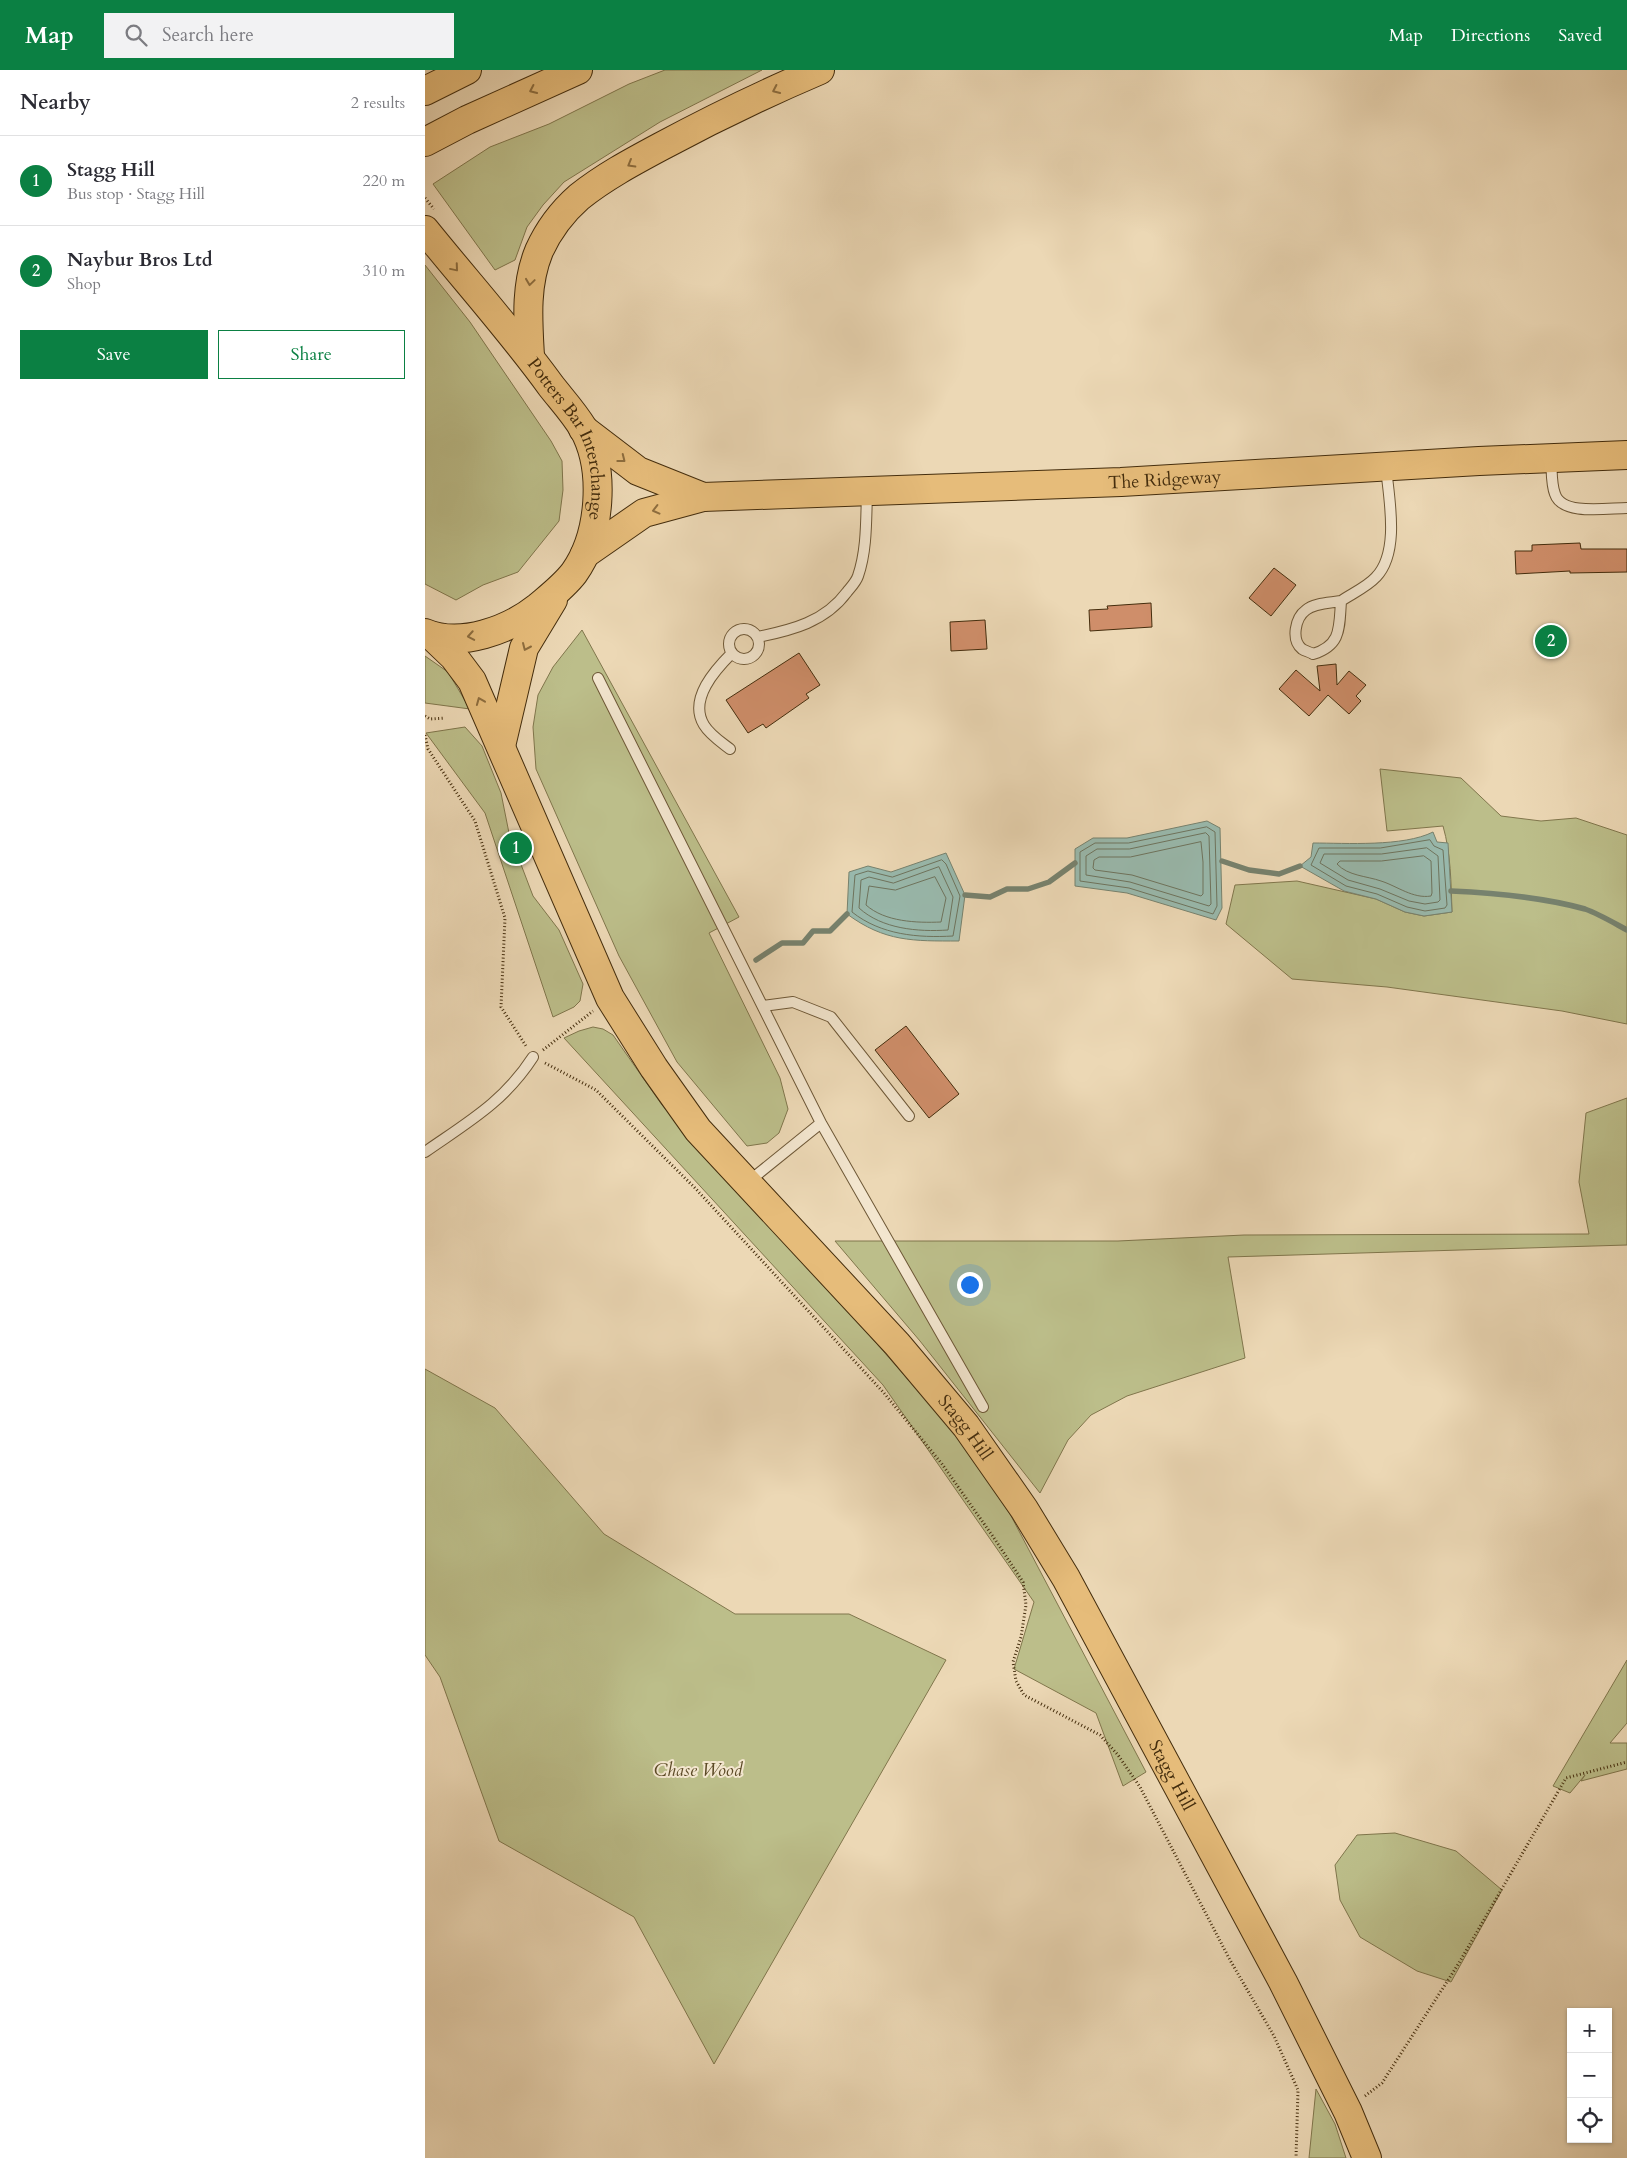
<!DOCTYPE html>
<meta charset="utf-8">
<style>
:root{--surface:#fff;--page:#f2f2f3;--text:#2b2b33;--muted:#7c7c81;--line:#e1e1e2;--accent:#0b8043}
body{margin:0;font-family:Cardo,serif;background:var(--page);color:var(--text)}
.controls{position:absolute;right:15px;bottom:15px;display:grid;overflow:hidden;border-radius:0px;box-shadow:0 1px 4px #0004}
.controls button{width:45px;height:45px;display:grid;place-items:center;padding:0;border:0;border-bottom:1px solid var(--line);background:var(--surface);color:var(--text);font:25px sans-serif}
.you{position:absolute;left:544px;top:1214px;width:18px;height:18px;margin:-12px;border:4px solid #fff;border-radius:50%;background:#1a73e8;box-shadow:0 0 0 8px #1a73e833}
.badge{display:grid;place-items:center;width:32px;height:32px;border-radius:50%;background:var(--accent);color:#fff;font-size:16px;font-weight:700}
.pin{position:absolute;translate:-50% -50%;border:2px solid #fff;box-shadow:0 1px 5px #0006}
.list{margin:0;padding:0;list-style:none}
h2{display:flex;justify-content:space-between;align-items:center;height:65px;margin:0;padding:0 20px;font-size:21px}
h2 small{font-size:16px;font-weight:400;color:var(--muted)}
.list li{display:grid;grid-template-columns:32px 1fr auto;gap:15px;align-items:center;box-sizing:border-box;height:90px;padding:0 20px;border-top:1px solid var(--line)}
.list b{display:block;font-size:19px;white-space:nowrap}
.list p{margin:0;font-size:16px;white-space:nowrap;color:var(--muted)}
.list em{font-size:16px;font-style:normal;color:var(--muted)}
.actions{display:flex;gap:10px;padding:15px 20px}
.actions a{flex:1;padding:11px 0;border:1px solid var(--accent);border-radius:0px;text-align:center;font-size:18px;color:var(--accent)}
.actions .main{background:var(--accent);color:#fff}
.icon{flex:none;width:28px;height:28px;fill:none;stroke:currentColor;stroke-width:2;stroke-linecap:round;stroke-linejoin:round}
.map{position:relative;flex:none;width:1202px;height:2088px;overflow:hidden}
header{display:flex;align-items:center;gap:30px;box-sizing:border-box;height:70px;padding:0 25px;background:var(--accent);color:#fff}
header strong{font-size:24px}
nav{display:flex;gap:28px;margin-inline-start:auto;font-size:18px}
.search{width:350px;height:45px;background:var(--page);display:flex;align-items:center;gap:12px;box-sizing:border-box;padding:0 18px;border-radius:0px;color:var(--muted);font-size:19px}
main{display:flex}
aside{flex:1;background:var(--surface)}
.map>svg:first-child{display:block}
.green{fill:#bcbe8a;stroke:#80764c}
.water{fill:#99baae;stroke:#77826e}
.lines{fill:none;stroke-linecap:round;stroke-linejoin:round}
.shore{stroke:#6e745e;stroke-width:1}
.stream{stroke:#77826e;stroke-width:5.5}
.building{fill:#cf8e6a;stroke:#442d0d}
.lane-casing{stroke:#6e5837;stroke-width:12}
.primary-casing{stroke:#442d0d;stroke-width:30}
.highway-casing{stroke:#442d0d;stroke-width:30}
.path{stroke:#442d0d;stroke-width:3;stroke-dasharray:1 2.5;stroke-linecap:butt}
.lane{stroke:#f3e6cf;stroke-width:10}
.primary{stroke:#e6bc7a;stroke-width:28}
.highway{stroke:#e6bc7a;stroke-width:28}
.oneway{stroke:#8d6d3e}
.labels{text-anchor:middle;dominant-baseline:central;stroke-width:4;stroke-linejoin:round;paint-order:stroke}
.street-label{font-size:18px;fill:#442d0d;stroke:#f3e6cf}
.park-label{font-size:18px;font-style:italic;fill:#5c4a26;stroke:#f3e6cf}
</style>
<header>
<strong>Map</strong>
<div class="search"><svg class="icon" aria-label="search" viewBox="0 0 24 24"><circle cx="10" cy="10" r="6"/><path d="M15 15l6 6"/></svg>Search here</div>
<nav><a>Map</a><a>Directions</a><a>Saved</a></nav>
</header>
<main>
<aside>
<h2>Nearby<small>2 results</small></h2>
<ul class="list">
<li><span class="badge">1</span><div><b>Stagg Hill</b><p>Bus stop · Stagg Hill</p></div><em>220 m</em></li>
<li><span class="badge">2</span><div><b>Naybur Bros Ltd</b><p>Shop</p></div><em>310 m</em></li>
</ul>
<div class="actions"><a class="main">Save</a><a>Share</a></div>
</aside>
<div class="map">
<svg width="1202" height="2088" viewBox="0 0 1202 2088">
<rect width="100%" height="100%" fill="#ecd8b5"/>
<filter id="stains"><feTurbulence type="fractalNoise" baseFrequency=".004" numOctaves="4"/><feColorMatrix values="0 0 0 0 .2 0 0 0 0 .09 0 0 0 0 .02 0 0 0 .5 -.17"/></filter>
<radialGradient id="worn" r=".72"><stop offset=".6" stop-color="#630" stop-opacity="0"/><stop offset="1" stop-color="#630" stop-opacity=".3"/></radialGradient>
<path class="green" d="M240,0h97l-102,52 -96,60 -21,23 -16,22 -12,33 -20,10 -62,-86 57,-37 59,-23 80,-40z
M0,195l45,57 81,119 11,20 1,29 -4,31 -41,51 -35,13 -27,15 -31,-16z
M157,560l157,287 -30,16 71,145 8,31 -9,24 -12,10 -20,3 -70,-84 -58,-106 -83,-187 -3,-42 5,-32 15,-28z
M0,586l23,16 22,37 -45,-6z
M40,657l17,19 19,47 8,40 24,63 26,34 24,54 -3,17 -6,6 -21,10 -68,-204 -59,-80z
M955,699l81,9 40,38 40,5 35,-3 51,17v189l-65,-13 -175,-24 -95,-8 -66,-55 9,-39 62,-4 79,18 29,13 19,4 28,-4c-1,-29 -1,-58 -9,-86l-56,5z
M168,957l10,2 10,6 49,70 76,86 78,83 143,164 51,76 136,258 -23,14 -27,-73 -82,-44 20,-67 -151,-217 -319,-347 15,-7z
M1202,1028v147l-399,12 17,101 -118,38 -36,19 -23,25 -28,53 -120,-152 -85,-100h283l126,-6 345,-1 -10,-52 7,-69z
M0,1299l70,39 109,126 131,80h114l97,46 -232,404 -80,-147 -135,-76 -59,-164 -15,-22z
M1202,1590v63l-17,20h17v26l-46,12 4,-6 -15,18 -17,-7z
M970,1763l61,18 46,39 -51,92 -34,-11 -57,-34 -20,-37 -5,-35 22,-30z
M891,2019l19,35 11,34h-37z"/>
<path class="water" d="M782,751l13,7 2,80 -6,12 -89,-27 -52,-7v-37l18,-11h34z
M1008,762l4,10 11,1 4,69 -28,4 -19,-4 -29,-13 -32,-8 -44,-25 11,-9 2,-14c33,0 90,4 120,-11z
M521,783l19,42 -6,46c-46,0 -74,1 -112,-27l2,-42 19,-6 23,6z"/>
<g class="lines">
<path class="shore" d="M782,757l8,5 2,74 -4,8 -84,-26 -49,-7v-29l15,-9h33z
M781,763l3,3 2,68 -2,2 -79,-24 -44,-7v-19l11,-7h32z
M1005,770l4,6 9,4 4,55 -2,3 -20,3 -18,-4 -30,-13 -31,-8 -35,-21 8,-17h61z
M776,772l2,20v32l-2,2 -69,-21 -37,-5 -2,-2 1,-8 5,-3h31z
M1002,778l11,8 2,44 -2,2 -13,2 -16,-3 -29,-12 -32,-9 -28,-17 4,-9h57z
M999,786l7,5 1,32 -1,3c-18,3 -34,-10 -50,-15 -14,-5 -33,-5 -44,-17l3,-3h41z
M517,790l4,4 14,32 -7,40c-35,2 -72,-1 -101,-24l3,-37 13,-4 24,6z
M514,797l14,30 -5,33c-30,2 -66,-1 -89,-22l2,-28 8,-3 24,6z
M510,807l11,21 -5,24c-24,1 -56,0 -75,-17l3,-19 26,4z"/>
<path class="stream" d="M797,791l27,9 30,4 21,-8
M1026,821c44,2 91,6 134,18 14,5 29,14 42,21
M540,825l25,2 17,-8h21l21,-7 26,-19
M331,890l26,-17h21l10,-12h17l17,-17"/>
</g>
<path class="building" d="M1155,473l1,6h46v23l-57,1v-2l-54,3 -1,-23h17v-6z
M849,498l22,17 -25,31 -22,-18z
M726,533l1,24 -62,4 -1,-21 19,-1 -1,-3z
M560,550l2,29 -36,2 -1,-29z
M374,583l21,32 -14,9 3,4 -43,30 -3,-4 -15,9 -22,-33z
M911,594l1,21 12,-14 17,14 -10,11 5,5 -12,13 -21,-19 -19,21 -30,-27 17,-19 24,21 -3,-25z
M481,956l53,68 -30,24 -54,-68z"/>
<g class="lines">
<g class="lane-casing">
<path id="lane" d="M1126,389c1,11 0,25 4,35 7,22 53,14 72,14
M916,531c-11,2 -27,2 -35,9 -11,8 -15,30 -4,39 3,2 8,3 11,5 29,-9 26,-27 28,-53 10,-7 26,-14 35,-24 24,-25 13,-78 10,-109
M304 574a15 15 0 1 1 30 0a15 15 0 1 1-30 0Z
M333,567c34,-7 67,-15 89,-45 4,-5 9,-10 11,-16 9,-26 8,-56 9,-84
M173,608l223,445 162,284
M305,679c-9,-7 -20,-14 -26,-24 -16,-26 12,-56 28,-72
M338,936l30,-4 38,15 78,99
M0,1082c43,-30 79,-50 108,-95
M323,1112l73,-59"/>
</g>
<g class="primary-casing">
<g id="primary">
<path id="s1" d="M0,160c42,52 87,102 126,156 11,14 23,27 32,42 23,41 18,107 -9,145 -10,13 -23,23 -36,34 -29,23 -77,41 -113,26"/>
<path d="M158,359l55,42 65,26"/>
<path id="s2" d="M160,484l59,-41 59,-16 418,-15 358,-21 148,-6"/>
<path id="s3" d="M7,566l22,21 18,24 138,317 44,70 44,62 199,214 69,82 58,83 42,69 217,404 65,130 19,46"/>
<path d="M76,676l23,-98 29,-48"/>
</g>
</g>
<g class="highway-casing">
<path id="highway" d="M0,21l42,-21
M0,72l42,-22 111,-50
M105,286c-2,-35 -5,-71 9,-105 9,-20 23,-39 40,-54 25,-20 53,-35 81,-50 52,-28 106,-54 160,-77"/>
</g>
<path class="path" d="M0,128l9,11
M0,646l5,3 15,-1
M0,665l3,14 47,72 30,97 -4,89 25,39
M118,980l50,-39
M120,993l51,27 99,98 189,205 58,71 52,74 29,44 3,23 -5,32 -8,25 3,19 8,14 76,40 18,20 22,32 90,173 44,76 24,54 -2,68
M940,2026l17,-13 77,-120 107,-185 61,-16"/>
<use href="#lane" class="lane"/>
<use href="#primary" class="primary"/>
<use href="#highway" class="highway"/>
</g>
<defs><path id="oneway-chevron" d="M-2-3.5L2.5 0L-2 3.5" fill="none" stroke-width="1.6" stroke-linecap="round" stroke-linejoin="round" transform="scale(1.25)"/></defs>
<g class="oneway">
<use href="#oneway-chevron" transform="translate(108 20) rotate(155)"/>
<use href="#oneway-chevron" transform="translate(351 20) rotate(155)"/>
<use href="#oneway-chevron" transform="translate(206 94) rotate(150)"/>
<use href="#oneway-chevron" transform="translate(30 198) rotate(50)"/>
<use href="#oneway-chevron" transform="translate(105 212) rotate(98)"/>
<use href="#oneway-chevron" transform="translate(197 389) rotate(38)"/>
<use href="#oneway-chevron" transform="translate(231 440) rotate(166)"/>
<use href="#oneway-chevron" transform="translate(46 566) rotate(170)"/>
<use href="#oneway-chevron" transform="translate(101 577) rotate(114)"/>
<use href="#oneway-chevron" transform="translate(55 631) rotate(-112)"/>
</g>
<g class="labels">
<g class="street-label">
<text stroke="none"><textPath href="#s1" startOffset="258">Potters Bar Interchange</textPath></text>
<text stroke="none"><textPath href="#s2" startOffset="595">The Ridgeway</textPath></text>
<text stroke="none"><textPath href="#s3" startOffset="965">Stagg Hill</textPath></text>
<text stroke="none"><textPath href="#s3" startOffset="1370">Stagg Hill</textPath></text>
</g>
<g class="park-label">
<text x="273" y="1700">Chase Wood</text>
</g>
</g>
<rect width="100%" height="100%" filter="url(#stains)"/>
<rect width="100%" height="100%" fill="url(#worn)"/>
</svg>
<div class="controls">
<button>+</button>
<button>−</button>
<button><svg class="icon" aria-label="locate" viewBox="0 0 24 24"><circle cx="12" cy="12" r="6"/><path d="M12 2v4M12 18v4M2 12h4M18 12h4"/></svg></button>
</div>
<div class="you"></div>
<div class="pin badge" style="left:91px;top:778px">1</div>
<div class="pin badge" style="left:1126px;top:571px">2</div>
</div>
</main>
